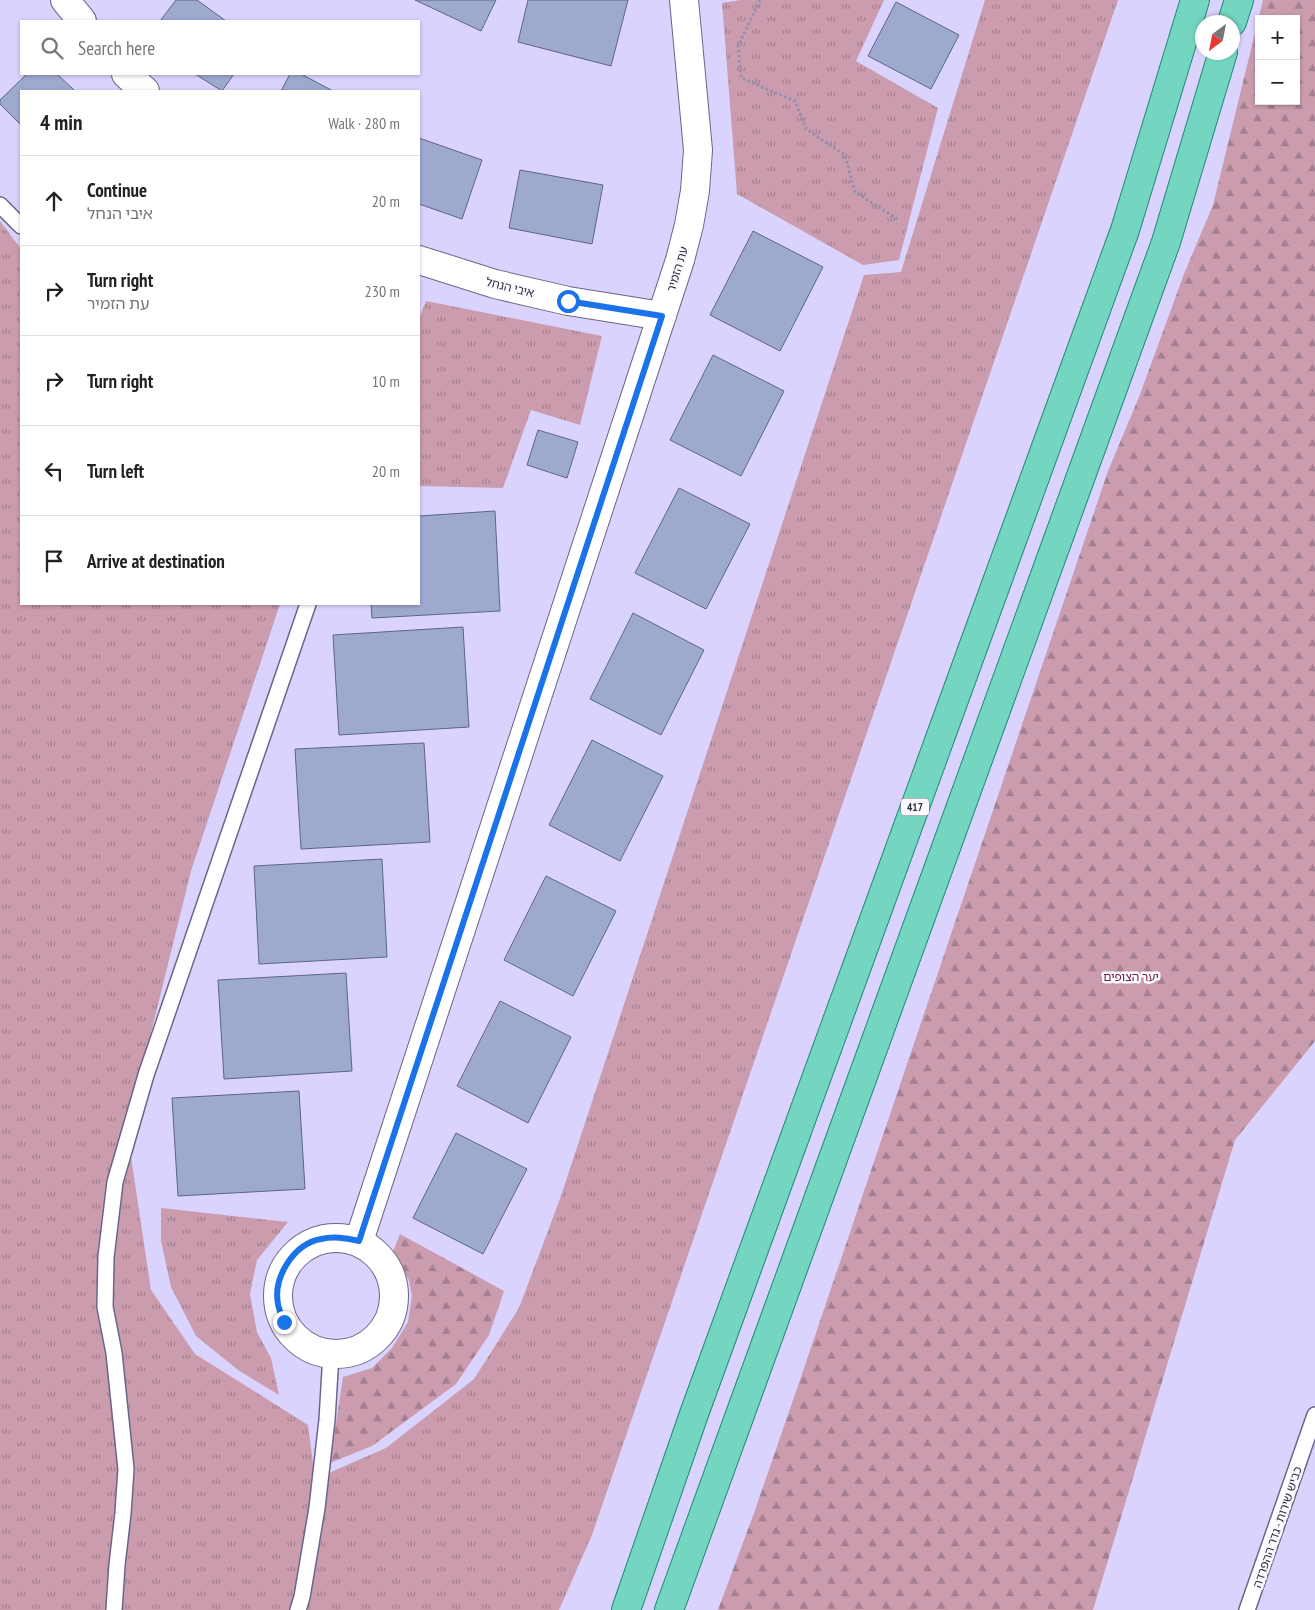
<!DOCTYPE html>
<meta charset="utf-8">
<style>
:root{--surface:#fff;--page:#f6f6f6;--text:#222;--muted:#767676;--line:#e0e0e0}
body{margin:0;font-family:"PT Sans Narrow","Noto Sans Hebrew",sans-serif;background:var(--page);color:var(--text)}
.controls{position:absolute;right:15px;top:15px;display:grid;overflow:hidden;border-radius:0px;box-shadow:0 1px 4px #0004}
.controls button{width:45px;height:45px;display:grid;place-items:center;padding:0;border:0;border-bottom:1px solid var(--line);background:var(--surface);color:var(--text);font:25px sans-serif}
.compass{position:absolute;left:1195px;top:15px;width:45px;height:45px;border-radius:50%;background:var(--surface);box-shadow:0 1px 4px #0004;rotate:212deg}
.stop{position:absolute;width:15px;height:15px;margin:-11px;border:4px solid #1a73e8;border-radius:50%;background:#fff}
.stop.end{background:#1a73e8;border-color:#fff;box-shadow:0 1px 5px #0008}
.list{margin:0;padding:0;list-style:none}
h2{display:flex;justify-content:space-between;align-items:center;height:65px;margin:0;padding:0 20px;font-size:21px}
h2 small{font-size:16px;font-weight:400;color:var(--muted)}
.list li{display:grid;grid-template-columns:32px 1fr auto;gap:15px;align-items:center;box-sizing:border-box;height:90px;padding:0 20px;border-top:1px solid var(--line)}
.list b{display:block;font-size:19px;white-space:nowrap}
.list p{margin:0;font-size:16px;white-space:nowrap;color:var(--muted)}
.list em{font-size:16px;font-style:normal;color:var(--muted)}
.icon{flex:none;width:28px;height:28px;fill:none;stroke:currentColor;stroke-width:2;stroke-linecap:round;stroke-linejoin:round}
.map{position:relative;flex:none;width:1315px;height:1610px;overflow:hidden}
.search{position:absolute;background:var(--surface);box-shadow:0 1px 4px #0004;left:20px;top:20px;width:400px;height:55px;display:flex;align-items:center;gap:12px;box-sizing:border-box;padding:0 18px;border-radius:0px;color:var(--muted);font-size:19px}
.panel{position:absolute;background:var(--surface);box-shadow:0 1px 4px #0004;left:20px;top:90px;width:400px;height:515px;border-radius:0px}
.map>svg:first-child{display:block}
.grass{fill:url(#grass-tufts)}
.forest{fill:url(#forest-firs);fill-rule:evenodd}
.building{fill:#9ea9d0;stroke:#5c6589}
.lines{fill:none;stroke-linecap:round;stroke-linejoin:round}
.lane-casing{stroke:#6c658a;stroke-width:18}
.street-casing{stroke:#6c658a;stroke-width:30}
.primary-casing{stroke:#208878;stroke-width:30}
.path{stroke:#948faf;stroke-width:3;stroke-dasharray:2.5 2.5;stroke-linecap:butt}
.lane{stroke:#fff;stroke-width:15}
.street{stroke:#fff;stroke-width:28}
.primary{stroke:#74d6c1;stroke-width:28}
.route{stroke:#1a73e8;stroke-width:6}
.labels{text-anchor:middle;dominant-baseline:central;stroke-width:5;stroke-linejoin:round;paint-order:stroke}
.shield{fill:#fbfaff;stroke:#6c6a76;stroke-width:1}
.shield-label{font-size:11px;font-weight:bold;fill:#2f2c3c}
.street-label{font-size:12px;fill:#2f2c3c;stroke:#fbfaff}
.park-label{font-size:12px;fill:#711747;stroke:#fbfaff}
</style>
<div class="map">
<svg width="1315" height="1610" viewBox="0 0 1315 1610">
<defs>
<pattern id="grass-tufts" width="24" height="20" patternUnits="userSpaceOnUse" patternTransform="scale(1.25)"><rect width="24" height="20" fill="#ca9cae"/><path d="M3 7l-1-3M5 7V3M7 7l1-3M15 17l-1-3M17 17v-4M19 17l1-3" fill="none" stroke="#a47f8f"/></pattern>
<pattern id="forest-firs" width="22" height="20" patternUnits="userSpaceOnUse" patternTransform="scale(1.25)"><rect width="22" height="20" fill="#ca9cae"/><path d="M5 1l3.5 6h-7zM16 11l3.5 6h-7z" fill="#a47f8f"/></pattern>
</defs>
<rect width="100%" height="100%" fill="#dad3fe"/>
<path class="grass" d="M741,0h143l-28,61 82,47 -39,152 -36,5 -126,-71 -15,-191z
M985,0h133l-526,1535 -33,75h-559v-1389l21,28v355h259l-89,267 -64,259 24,160 44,64 113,71 7,54 71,-31 88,-69 45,-71 41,-109 304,-924 37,-3z
M426,301l176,35 -22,89 -49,-15 -28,78 -84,-2v-167z
M161,1208l127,14 -31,38 -7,34 7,38 14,26 8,37 -41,-25 -42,-34 -25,-49 -10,-46z"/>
<path class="forest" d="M1263,0h52v1041l-80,99 -142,470h-375l36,-97 46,-133 308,-909 31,-74 45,-123 29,-69zM1259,19h37v82h-37z
M400,1234l104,57 -15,44 -33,49 -84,62 -42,17 13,-86 29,-9 20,-20 16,-26 4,-26 -3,-16 -17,-26z"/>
<path class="building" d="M176,0h21l29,21h-66z
M415,0h81l-15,31z
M528,0h100l-17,66 -93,-24z
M896,2l63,33 -28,54 -63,-33z
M27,74h30l18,17h-54v34l-21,-21v-4z
M195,74h39l-12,17z
M290,74h11l32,17h-52z
M419,138l63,22 -20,59 -43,-15z
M520,170l83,15 -11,59 -83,-16z
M753,231l70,36 -43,84 -70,-36z
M713,355l71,36 -43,85 -71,-36z
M538,430l40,12 -11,36 -40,-13z
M679,488l71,36 -44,85 -71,-36z
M495,511l5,100 -128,7 -1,-14h48v-88z
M633,613l71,37 -43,85 -71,-36z
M463,627l6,100 -130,8 -6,-100z
M592,740l71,36 -43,85 -71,-36z
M424,743l6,99 -129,7 -6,-100z
M382,859l5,98 -128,7 -5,-98z
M546,876l70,35 -43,85 -69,-36z
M346,973l6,98 -128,8 -6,-99z
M500,1001l71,36 -43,86 -71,-37z
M299,1091l6,98 -127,7 -6,-98z
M456,1133l71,36 -44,85 -70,-36z"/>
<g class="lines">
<g class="lane-casing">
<path id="lane" d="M0,205l21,21
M114,1610l3,-45 6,-52 3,-44 -12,-116 -9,-46 1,-50 9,-75 31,-107 162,-471
M298,1610l4,-13 15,-89 10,-88 4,-66
M1247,1610l68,-195"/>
</g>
<g class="street-casing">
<path id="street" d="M65,0l17,21
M126,74l19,17
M419,260l76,24 73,17 94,15
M278 1296a58 58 0 1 1 116 0a58 58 0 1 1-116 0Z
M359,1241l321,-981 9,-35 6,-34 3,-41 -14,-150"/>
</g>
<g class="primary-casing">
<path id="primary" d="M1232,22l7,-22
M626,1610l68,-196 431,-1184 70,-230
M669,1610l497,-1368 57,-190"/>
</g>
<path class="path" d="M760,0l-22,46 3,32 54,23 11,28 39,26 10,37 44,28"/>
<use href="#lane" class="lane"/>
<use href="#street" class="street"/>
<use href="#primary" class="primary"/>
</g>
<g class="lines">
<path class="route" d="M284,1322c-2,-5 -5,-12 -6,-18 -5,-26 15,-60 43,-65 13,-3 24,-1 38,2l303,-925 -94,-15"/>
</g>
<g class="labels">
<rect class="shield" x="901" y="798.5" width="28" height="17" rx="4"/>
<g class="shield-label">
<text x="915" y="807">417</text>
</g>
<g class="street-label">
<text transform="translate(677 269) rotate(-73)">עת הזמיר</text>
<text transform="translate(510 287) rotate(14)">איבי הנחל</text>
<text transform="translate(1277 1527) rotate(-71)">כביש שירות - גדר ההפרדה</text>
</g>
<g class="park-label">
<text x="1131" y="976">יער הצופים</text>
</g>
</g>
</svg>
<div class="controls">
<button>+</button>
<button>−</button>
</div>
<svg class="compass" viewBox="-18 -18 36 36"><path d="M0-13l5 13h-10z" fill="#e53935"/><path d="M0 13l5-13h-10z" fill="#767676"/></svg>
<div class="stop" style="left:568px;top:301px"></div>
<div class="stop end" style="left:284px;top:1322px"></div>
<div class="search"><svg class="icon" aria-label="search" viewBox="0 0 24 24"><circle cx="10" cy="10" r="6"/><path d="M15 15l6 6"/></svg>Search here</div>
<section class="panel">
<h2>4 min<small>Walk · 280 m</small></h2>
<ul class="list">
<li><svg class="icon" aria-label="ahead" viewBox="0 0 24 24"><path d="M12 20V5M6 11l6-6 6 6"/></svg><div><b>Continue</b><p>איבי הנחל</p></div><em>20 m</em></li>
<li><svg class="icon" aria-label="right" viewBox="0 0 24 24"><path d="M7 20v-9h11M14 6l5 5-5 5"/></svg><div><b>Turn right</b><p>עת הזמיר</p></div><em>230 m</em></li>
<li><svg class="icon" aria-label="right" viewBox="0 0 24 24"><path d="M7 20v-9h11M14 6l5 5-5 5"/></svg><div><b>Turn right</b></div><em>10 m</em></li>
<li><svg class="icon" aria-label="left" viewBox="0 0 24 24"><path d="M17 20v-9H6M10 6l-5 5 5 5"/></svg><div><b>Turn left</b></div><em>20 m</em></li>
<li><svg class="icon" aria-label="arrive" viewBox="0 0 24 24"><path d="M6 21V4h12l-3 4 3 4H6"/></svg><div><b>Arrive at destination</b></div></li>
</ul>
</section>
</div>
